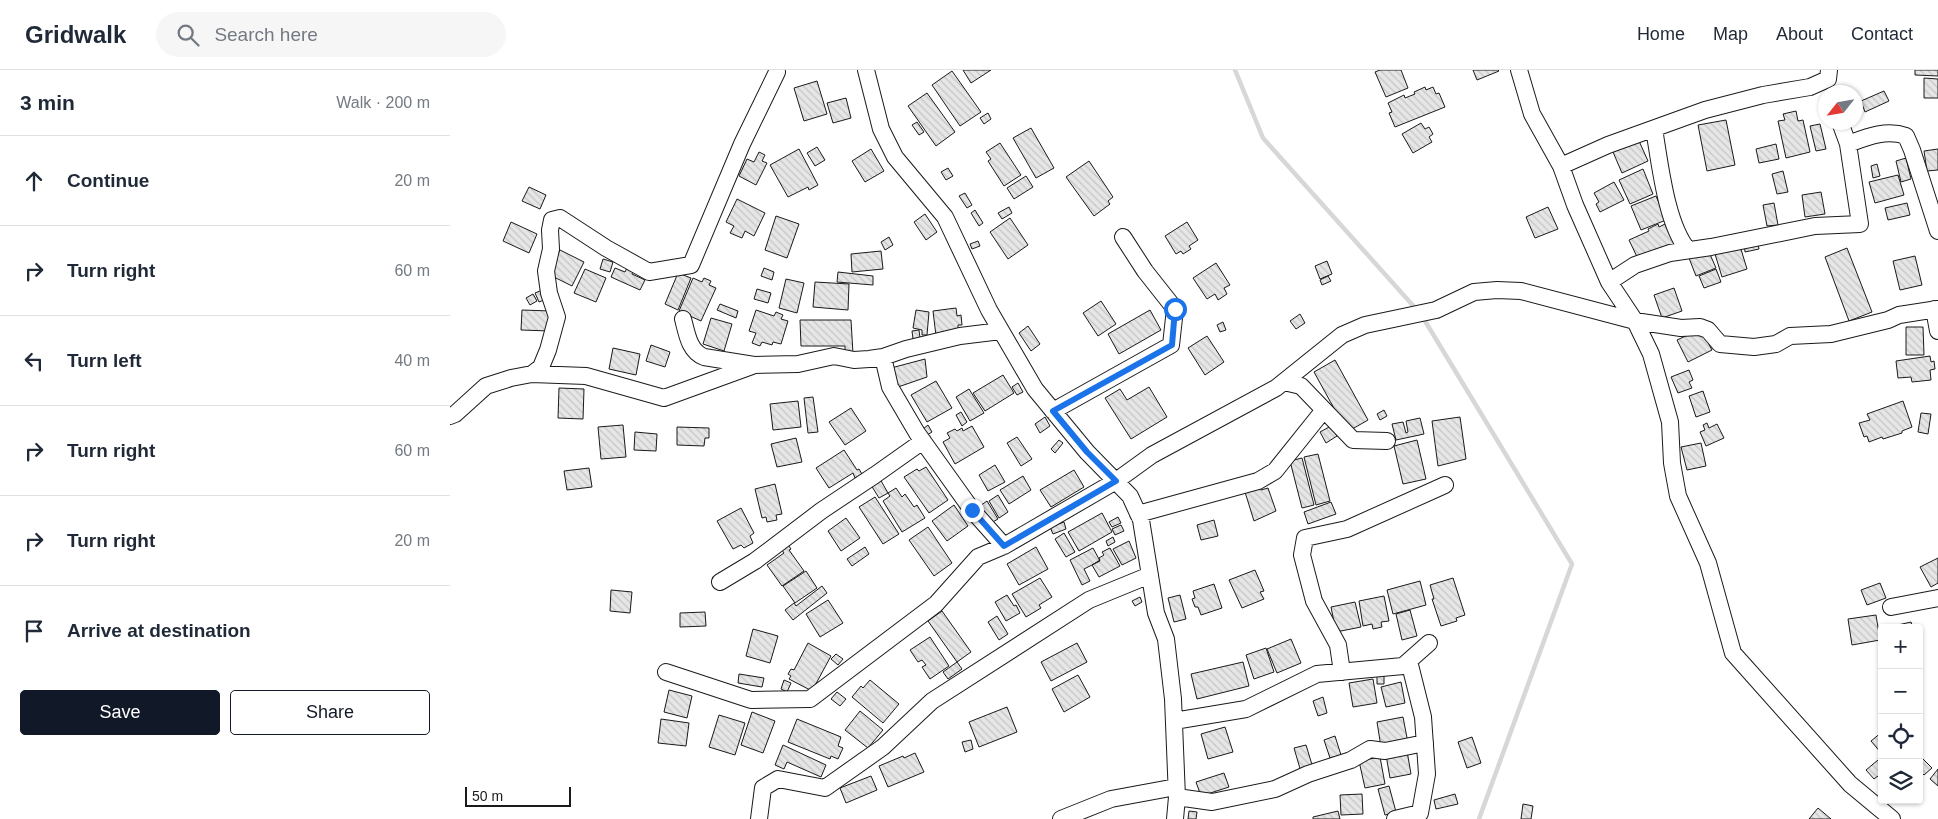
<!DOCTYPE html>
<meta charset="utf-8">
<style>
:root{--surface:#fff;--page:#f6f6f7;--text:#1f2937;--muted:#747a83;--line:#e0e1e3;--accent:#111827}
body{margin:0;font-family:Arial,sans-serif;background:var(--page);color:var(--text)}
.controls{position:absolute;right:15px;bottom:15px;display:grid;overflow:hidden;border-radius:5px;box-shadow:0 1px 4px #0004}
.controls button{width:45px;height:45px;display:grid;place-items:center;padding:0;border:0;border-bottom:1px solid var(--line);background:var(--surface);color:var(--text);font:25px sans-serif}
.compass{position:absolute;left:1368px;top:15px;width:45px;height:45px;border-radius:50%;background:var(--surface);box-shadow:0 1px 4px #0004;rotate:239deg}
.scale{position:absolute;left:15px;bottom:12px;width:106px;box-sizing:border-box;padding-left:5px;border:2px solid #1a1a1a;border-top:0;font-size:14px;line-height:18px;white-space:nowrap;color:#1a1a1a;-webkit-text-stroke:4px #fff;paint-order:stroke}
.stop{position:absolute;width:15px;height:15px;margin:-11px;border:4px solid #1a73e8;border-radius:50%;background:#fff}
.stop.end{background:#1a73e8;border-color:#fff;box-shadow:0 1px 5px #0008}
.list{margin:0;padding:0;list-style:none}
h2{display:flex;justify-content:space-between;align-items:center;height:65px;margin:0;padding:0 20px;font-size:21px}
h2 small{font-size:16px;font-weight:400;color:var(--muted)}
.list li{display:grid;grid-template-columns:32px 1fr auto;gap:15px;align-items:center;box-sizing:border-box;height:90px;padding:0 20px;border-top:1px solid var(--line)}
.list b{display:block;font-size:19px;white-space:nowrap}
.list em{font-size:16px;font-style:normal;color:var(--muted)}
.actions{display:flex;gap:10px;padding:15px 20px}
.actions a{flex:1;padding:11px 0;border:1px solid var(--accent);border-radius:5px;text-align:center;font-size:18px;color:var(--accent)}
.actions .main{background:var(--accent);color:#fff}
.icon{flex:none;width:28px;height:28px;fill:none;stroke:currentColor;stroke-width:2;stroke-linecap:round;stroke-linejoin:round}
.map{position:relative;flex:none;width:1488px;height:749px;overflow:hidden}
header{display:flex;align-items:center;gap:30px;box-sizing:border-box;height:70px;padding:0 25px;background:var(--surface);border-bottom:1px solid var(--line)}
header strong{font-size:24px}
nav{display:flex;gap:28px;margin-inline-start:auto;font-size:18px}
.search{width:350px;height:45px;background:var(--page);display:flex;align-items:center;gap:12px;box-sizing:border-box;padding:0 18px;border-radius:28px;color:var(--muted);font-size:19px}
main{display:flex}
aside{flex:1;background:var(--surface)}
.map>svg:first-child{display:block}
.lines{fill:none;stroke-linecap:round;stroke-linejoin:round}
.stream{stroke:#d7d7d7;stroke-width:4.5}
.building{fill:url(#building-back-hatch);stroke:#1a1a1a}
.minor-casing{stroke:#1a1a1a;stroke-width:18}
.minor{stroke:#fff;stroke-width:16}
.route{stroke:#1a73e8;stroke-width:6}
</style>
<header>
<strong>Gridwalk</strong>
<div class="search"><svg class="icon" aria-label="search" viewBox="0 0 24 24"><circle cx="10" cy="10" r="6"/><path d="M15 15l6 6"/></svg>Search here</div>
<nav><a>Home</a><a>Map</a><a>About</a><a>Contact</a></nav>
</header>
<main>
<aside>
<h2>3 min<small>Walk · 200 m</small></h2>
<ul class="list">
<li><svg class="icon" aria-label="ahead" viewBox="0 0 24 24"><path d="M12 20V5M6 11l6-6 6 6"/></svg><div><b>Continue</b></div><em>20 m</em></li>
<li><svg class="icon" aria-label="right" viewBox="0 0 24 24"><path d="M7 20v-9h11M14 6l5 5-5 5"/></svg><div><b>Turn right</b></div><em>60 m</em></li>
<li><svg class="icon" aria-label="left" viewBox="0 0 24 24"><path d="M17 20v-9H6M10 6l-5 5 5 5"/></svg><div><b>Turn left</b></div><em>40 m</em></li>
<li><svg class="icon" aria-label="right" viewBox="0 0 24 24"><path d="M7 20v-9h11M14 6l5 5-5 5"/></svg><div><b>Turn right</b></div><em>60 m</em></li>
<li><svg class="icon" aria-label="right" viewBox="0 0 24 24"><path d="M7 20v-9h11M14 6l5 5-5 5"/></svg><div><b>Turn right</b></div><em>20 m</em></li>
<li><svg class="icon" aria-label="arrive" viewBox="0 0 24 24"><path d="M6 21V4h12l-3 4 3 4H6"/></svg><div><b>Arrive at destination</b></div></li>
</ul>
<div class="actions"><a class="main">Save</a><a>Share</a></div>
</aside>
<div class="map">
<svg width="1488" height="749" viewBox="0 0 1488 749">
<defs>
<pattern id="building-back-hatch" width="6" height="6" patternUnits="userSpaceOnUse" patternTransform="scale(1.25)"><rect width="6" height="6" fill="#e6e6e6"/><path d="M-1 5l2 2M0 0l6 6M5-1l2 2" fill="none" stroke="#c5c5c5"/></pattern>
</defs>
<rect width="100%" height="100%" fill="#fff"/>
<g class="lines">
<path class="stream" d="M785,0l28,68 154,172
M972,246l150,248 -93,255"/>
</g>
<path class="building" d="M513,0h28l-20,13z
M930,0h21l7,18 -22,9 -11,-25z
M1023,0h25l1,1 -22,9z
M1465,0h23v6l-23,-1z
M502,1l29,41 -21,14 -28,-41z
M1474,8l14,1v19h-14z
M367,11l10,33 -23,7 -10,-33z
M975,17l1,3 7,-3 3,7 3,-1 6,14 -50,20 -6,-14 3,-1 -4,-9 16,-8 1,3 10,-4 -1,-2z
M1434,21l5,10 -24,11 -4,-11z
M477,23l28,39 -19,14 -28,-40z
M396,28l5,20 -18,5 -6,-20z
M1346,41l2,10 5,-1 7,32 -24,6 -8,-37 7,-1 -2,-6z
M538,43l3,6 -7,5 -4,-6z
M1276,50l9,45 -28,6 -9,-46z
M467,52l7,10 -5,3 -7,-10z
M971,53l4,6 4,-2 4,7 -4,3 3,5 -19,11 -11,-19z
M1370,54l6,25 -10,2 -6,-25z
M581,58l23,40 -18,10 -23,-40z
M1189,71l9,20 -26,12 -9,-21z
M550,73l21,32 -17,11 -16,-25 3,-2 -5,-7z
M1326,74l3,15 -20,4 -3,-14z
M367,77l8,13 -10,6 -8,-13z
M349,79l19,36 -9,5 -1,-3 -20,10 -18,-32z
M421,79l13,22 -19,11 -13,-21z
M1488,79v21l-11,1 -3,-20z
M309,82l6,3 -3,6 5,2 -11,22 -17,-9 8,-17 7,3z
M1456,88l5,21 -10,3 -5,-21z
M639,91l24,36 -5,4 2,3 -16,12 -28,-39z
M1427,94l3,12 -7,2 -2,-12z
M498,98l5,8 -7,4 -5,-8z
M1193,99l10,25 -23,10 -11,-24z
M1333,101l5,21 -11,2 -5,-20z
M1448,105l6,20 -29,8 -6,-21z
M576,106l7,11 -19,12 -7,-11z
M1164,112l10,18 -24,12 -4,-8 3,-2 -5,-9z
M79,117l17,8 -6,14 -18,-8z
M1371,122l4,22 -20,3 -3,-22z
M515,123l7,12 -5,3 -8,-12z
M1206,126l10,24 -25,10 -10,-24z
M287,129l28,14 -11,23 -9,-5 -3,7 -12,-5 4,-7 -8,-4z
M1324,133l4,22 -11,1 -4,-21z
M1457,133l3,12 -22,5 -3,-12z
M559,137l3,6 -10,6 -4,-6z
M1098,137l10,22 -23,9 -9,-21z
M525,140l8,13 -4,3 -8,-13z
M475,144l12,18 -11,8 -12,-18z
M326,146l23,8 -12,34 -22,-8z
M560,148l18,27 -20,14 -18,-27z
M61,152l26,12 -8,19 -26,-12z
M737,152l11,18 -9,6 2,3 -8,5 -2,-3 -5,3 -11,-18z
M1208,154l1,3 6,-3 10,22 -36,15 -10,-21 20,-9 -1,-2z
M439,167l4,8 -8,5 -4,-8z
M1307,170l2,9 -14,3 -1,-9z
M528,171l2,5 -8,3 -2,-5z
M1290,176l7,23 -25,8 -7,-23z
M1397,178l25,64 -23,9 -24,-64z
M110,180l24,12 -12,24 -24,-12z
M431,181l2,18 -31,3 -1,-18z
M1259,182l7,16 -20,8 -7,-18z
M1465,186l7,29 -22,5 -7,-29z
M153,189l10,3 -3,10 -10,-3z
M877,191l5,13 -12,5 -5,-13z
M766,193l14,22 -6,3 3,6 -9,6 -3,-6 -8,5 -14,-21z
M165,198l10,4 2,-4 6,3 -1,3 13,6 -5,10 -29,-13z
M314,198l10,4 -2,8 -11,-4z
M135,199l21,9 -10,24 -22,-9z
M1266,199l5,13 -17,6 -5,-12z
M388,202l35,4v9l-36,-3z
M228,203l13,5 -13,32 -13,-6z
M878,206l3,5 -9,4 -2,-5z
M243,208l9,4 2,-4 7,3 -2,4 7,3 -15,33 -22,-10z
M336,209l18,4 -7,30 -18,-5z
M365,212l34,2 -1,26 -35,-3z
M1224,218l8,23 -20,7 -8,-23z
M95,219l4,9 -10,4 -4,-9z
M307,219l14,4 -3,10 -14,-4z
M83,224l4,7 -7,4 -4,-7z
M651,231l15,23 -18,12 -15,-23z
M270,234l18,7 -2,7 -19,-8z
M506,238l1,8 4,-1 1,10h-4v8l-22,3 -3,-25z
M72,240l29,1 -1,20 -29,-1z
M306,240l18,6 2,-4 7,3 -2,4 7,2 -7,23 -8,-2 -1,3 -10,-3 -2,4 -8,-3 4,-10 -7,-2z
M466,240l13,2 -2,23h-5v-5l-9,-2z
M700,240l11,20 -42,24 -11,-20z
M850,244l5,9 -9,6 -6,-8z
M261,248l21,6 -8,27 -21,-7z
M350,250h51l2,34h-8v-8h-44z
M773,252l3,8 -6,2 -3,-7z
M578,256l12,18 -9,7 -12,-18z
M1456,257h17l1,28h-18z
M1251,259l11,21 -24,12 -11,-22z
M469,260l1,8 -7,1 -1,-8z
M757,266l17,26 -19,13 -17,-27z
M201,275l19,7 -5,15 -19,-6z
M163,278l27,6 -4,21 -27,-6z
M1480,286l1,6 3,-1 1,8 -5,1 1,10 -19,2 -1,-5 -13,1 -2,-17z
M475,289l2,18 -29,10 -7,-19z
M885,290l33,60 -21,12 -33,-60z
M1239,300l4,10 -4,2 3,6 -14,5 -7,-16z
M553,305l11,18 -29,18 -12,-18z
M486,311l16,27 -25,14 -16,-27z
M568,313l5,9 -6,3 -5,-8z
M699,317l18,30 -36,22 -26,-41 15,-9 7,11z
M109,318l25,1 -1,30 -25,-1z
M519,319l15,24 -14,8 -14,-24z
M1253,321l7,21 -14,5 -7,-21z
M363,327l5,35 -10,1 -4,-35z
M348,331l3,26 -28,3 -3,-26z
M1453,331l9,26 -10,4v2l-19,6 -1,-2 -13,5 -2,-6 -3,1 -5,-14 11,-3 -3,-6z
M401,338l15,23 -21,14 -16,-23z
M934,340l3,6 -7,4 -3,-6z
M511,342l6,10 -5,4 -6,-11z
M1471,343l10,1 -3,20 -10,-2z
M595,347l5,9 -10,7 -5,-9z
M1010,347l6,42 -28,7 -6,-45z
M970,348l4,16 -28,6 -4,-16 11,-2 3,11 2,-1 -2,-11z
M1257,353l2,5 8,-4 7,14 -18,8 -6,-14 5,-2 -2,-5z
M173,355l3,32 -25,2 -3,-32z
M478,355l4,7 -5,3 -4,-6z
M522,356l12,21 -29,17 -12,-22 7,-4 -3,-5 8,-4 2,2 5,-3 1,3z
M881,356l6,10 -11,7 -6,-11z
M227,357l32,1v10h-4l-1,8 -27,-1z
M185,362l22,2 -1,17 -22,-1z
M567,367l15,22 -11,7 -14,-23z
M346,368l6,24 -25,5 -6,-23z
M609,370l4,3 -8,10 -4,-4z
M967,370l9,39 -23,5 -9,-38z
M1251,373l5,23 -19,4 -6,-23z
M394,380l13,20 2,-1 3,5 -7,4 -2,-5 -24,15 -13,-20z
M868,384l12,47 -14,4 -12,-48z
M852,388l12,47 -12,3 -12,-47z
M545,395l10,17 -17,9 -9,-16z
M476,397l22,33 -19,13 -25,-36 13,-8 2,2z
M139,398l3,19 -25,3 -3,-19z
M624,400l10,17 -33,20 -11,-17z
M573,406l8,14 -22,14 -9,-14z
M430,409l8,14 -9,5 -8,-13z
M325,414l7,30 -6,1 1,5 -10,2 -1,-5 -4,1 -7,-29z
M810,417l1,3 7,-2 8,23 -22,10 -9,-29z
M446,418l6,9 3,-3 9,13 3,-2 8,13 -23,14 -19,-31 7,-5 -2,-3z
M548,425l10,17 -9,6 -10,-17z
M425,427l24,37 -16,10 -24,-37z
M537,431l11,18 -7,4 -11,-17z
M881,432l5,12 -28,10 -4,-12z
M504,435l14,21 -21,15 -15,-20z
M291,438l13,25 -4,3 3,7 -9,5 -3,-3 -8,4 -16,-28z
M652,443l10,19 -33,19 -11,-19z
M668,447l3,6 -9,4 -3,-5z
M396,448l14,20 -19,13 -13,-20z
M764,450l4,16 -17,4 -4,-15z
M614,452l2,7 -13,5 -3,-7z
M671,455l3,6 -9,4 -3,-6z
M478,457l24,36 -18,13 -25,-36z
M614,463l11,19 -9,5 -11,-18z
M663,467l2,5 -7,4 -2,-5z
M679,471l7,17 -14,7 -9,-16z
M336,472l5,7 -2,1 15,21 -22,15 -15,-21 17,-12 -5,-7z
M415,477l4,7 -17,12 -5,-7z
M586,477l12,22 -29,16 -12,-21z
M643,478l7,13 -16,8 6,12 -8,4 -12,-25z
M660,478l10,18 -21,11 -7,-12 8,-5 -1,-2 5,-3 -2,-3z
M1488,488v25l-7,4 -11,-20z
M805,500l9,21 -4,1 4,7 -22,9 -13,-28z
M356,501l11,17 -22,15 -12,-17z
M590,508l12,19 -13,8 2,3 -15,9 -14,-23z
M1003,508l12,37 -9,3 1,3 -16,5 -9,-27h2l-4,-14z
M970,511l6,24 -33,9 -6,-24z
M1430,513l6,15 -19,7 -6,-15z
M764,514l8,24 -21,7 -3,-8h-3l-3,-8 3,-1 -2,-7z
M372,516l5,7 -34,27 -8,-10 9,-7 2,3z
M161,520l21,2 -2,21 -20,-2z
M557,525l7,11 2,-1 4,8 -14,8 -11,-19z
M730,525l6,24 -12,3 -6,-24z
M934,526l5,25 -8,1 1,5 -9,2 -1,-5 -9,2 -4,-25z
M690,527l2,5 -7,4 -3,-5z
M378,530l15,23 -23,14 -14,-23z
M905,532l6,25 -25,5 -5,-25z
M960,540l7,26 -15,4 -6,-26z
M492,541l29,41 -14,10 -29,-41z
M255,542l1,14 -26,1v-14z
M1426,545l4,25 -28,5 -4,-26z
M547,546l11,18 -9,6 -11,-18z
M1461,552l2,6h-24v-1z
M303,559l25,7 -8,27 -24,-7z
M480,567l19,29 -19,13 -8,-12 4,-2 -4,-5 -4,2 -8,-12z
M841,569l10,24 -24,10 -10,-24z
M358,573l23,13 -19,35 -23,-12 2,-3 -3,-2 3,-5 3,1z
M627,573l10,19 -36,19 -10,-19z
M816,578l8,24 -20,7 -8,-24z
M386,584l7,5 -5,6 -7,-6z
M507,592l5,7 -14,10 -5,-7z
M793,592l6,24 -52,13 -6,-25z
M934,603v11h-7v-10z
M289,604l25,4 -2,9 -24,-4z
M628,605l12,22 -26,15 -12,-23z
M923,609l4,24 -24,4 -4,-24z
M334,610l7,3 -4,9 -6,-3z
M420,610l29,24 -16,19 -31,-26 9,-11 2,2z
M951,612l4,21 -19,4 -5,-20z
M219,620l23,6 -5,22 -23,-6z
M387,622l9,7 -6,7 -9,-7z
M873,627l4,16 -9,3 -5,-15z
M557,637l10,25 -38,15 -10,-25z
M410,641l23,19 -15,18 -23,-18z
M302,642l23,9 -12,32 -22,-8z
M269,645l26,8 -10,32 -26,-8z
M953,647l5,26 -27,4 -4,-25z
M211,649l28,4 -3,23 -28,-3z
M347,649l44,18 -3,9 5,2 -5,11 -7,-3 -1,3 -42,-17z
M775,657l8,25 -25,7 -7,-25z
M1432,662v22l-11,-13z
M885,666l6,19 -11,3 -6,-18z
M1022,667l9,26 -14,5 -9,-26z
M521,670l2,9 -8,3 -3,-10z
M333,675l43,20 -5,12 -34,-15 -3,7 -9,-4z
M856,675l7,23 -12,4 -7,-24z
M957,681l4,23 -21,4 -4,-23z
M465,683l9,19 -36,15 -9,-21 24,-10 1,2z
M1469,685l13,13 -8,7 -5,-5z
M930,687l5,27 -20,4 -6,-27z
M1428,690l4,4v9l-8,6 -8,-9z
M1488,699v17l-8,-7z
M774,703l5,14 -28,9 -5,-14z
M421,706l6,14 -31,13 -6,-15z
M939,716l7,26 -11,3 -7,-26z
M912,724l1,20 -22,1 -1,-20z
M1005,724l3,10 -22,5 -2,-9z
M1073,734l10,2 -2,13h-10z
M1368,738l13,11h-22z
M739,741l8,1 -1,7h-8z
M888,741l2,8h-27v-2z"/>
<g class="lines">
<g class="minor-casing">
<path id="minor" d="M416,0l15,59 14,28 50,60 44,93 46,79 52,63 43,44 11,24 15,93 10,26 7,60 4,98 -2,22
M1069,0l13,44 29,52 14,39 34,77 26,39 16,33 19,68 2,41 6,33 30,67 25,90 117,131 42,35
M1390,52l8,22c19,-7 38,-15 58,-8l6,14 26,81
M1204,59c6,34 12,95 34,121
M1111,96l47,-21 97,-35 58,-15 47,-8 18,-8 1,-9
M1159,212l26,-17 35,-12 41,-6 104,-21 45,-2 -12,-80
M1484,239l4,22
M233,249c4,15 6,32 21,38l50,8 44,-1 36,-8 20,4 15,-1 14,-2 23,-8 54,-13 41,-5
M433,287l7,30 27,46 55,77 32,36
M82,304l54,2 78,22 88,-32
M834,312l17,4 52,54 34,1
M603,341l118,-66 4,-36 -30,-38 -22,-34
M0,346l5,-2 31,-28 25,-8 21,-4 9,-7 7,-17 9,-33 -8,-24 -3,-22 5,-22 -1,-19 2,-10 8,-2 46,30 43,24 42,-7 51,-121 35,-72
M688,444l120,-33 17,-10 48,-60
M270,512l35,-21 66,-50 54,-36 48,-34
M1441,537l47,-9
M216,602l85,28 59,-1 126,-95 42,-47 26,-11 112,-65 36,-26 124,-67 66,-53 23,-10 71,-15 38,-18 23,-2 24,1 114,30 46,7 19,-1 8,3 12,14 34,3 22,-3 14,-8 41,-2 57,-14 11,-5 39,-6
M892,602l-4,-27 -24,-44 -12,-46 3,-17 42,-9 98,-44
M724,651l72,-12 71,-35 86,-8 26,-23
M727,727l35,5 63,-13 33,-15 43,-14 19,-11 15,2 40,-8
M309,749l4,-31 15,-9 47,9 58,-41 49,-46 157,-101 61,-25
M611,749l50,-20 65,-12
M945,749l25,-6 7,-39 -4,-57 -14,-56"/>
</g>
<use href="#minor" class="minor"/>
</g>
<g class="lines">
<path class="route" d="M522,440l32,36 112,-65 -29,-29 -34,-41 119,-66 3,-36"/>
</g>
</svg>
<div class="controls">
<button>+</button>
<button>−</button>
<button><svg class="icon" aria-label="locate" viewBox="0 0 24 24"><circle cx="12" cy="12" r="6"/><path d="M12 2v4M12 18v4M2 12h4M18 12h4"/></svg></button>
<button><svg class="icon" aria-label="layers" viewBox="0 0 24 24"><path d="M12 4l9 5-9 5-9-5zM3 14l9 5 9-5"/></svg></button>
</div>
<svg class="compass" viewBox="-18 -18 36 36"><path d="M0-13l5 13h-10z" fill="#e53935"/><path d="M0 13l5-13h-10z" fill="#747a83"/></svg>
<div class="scale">50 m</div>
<div class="stop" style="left:725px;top:239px"></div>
<div class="stop end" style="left:522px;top:440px"></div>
</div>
</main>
